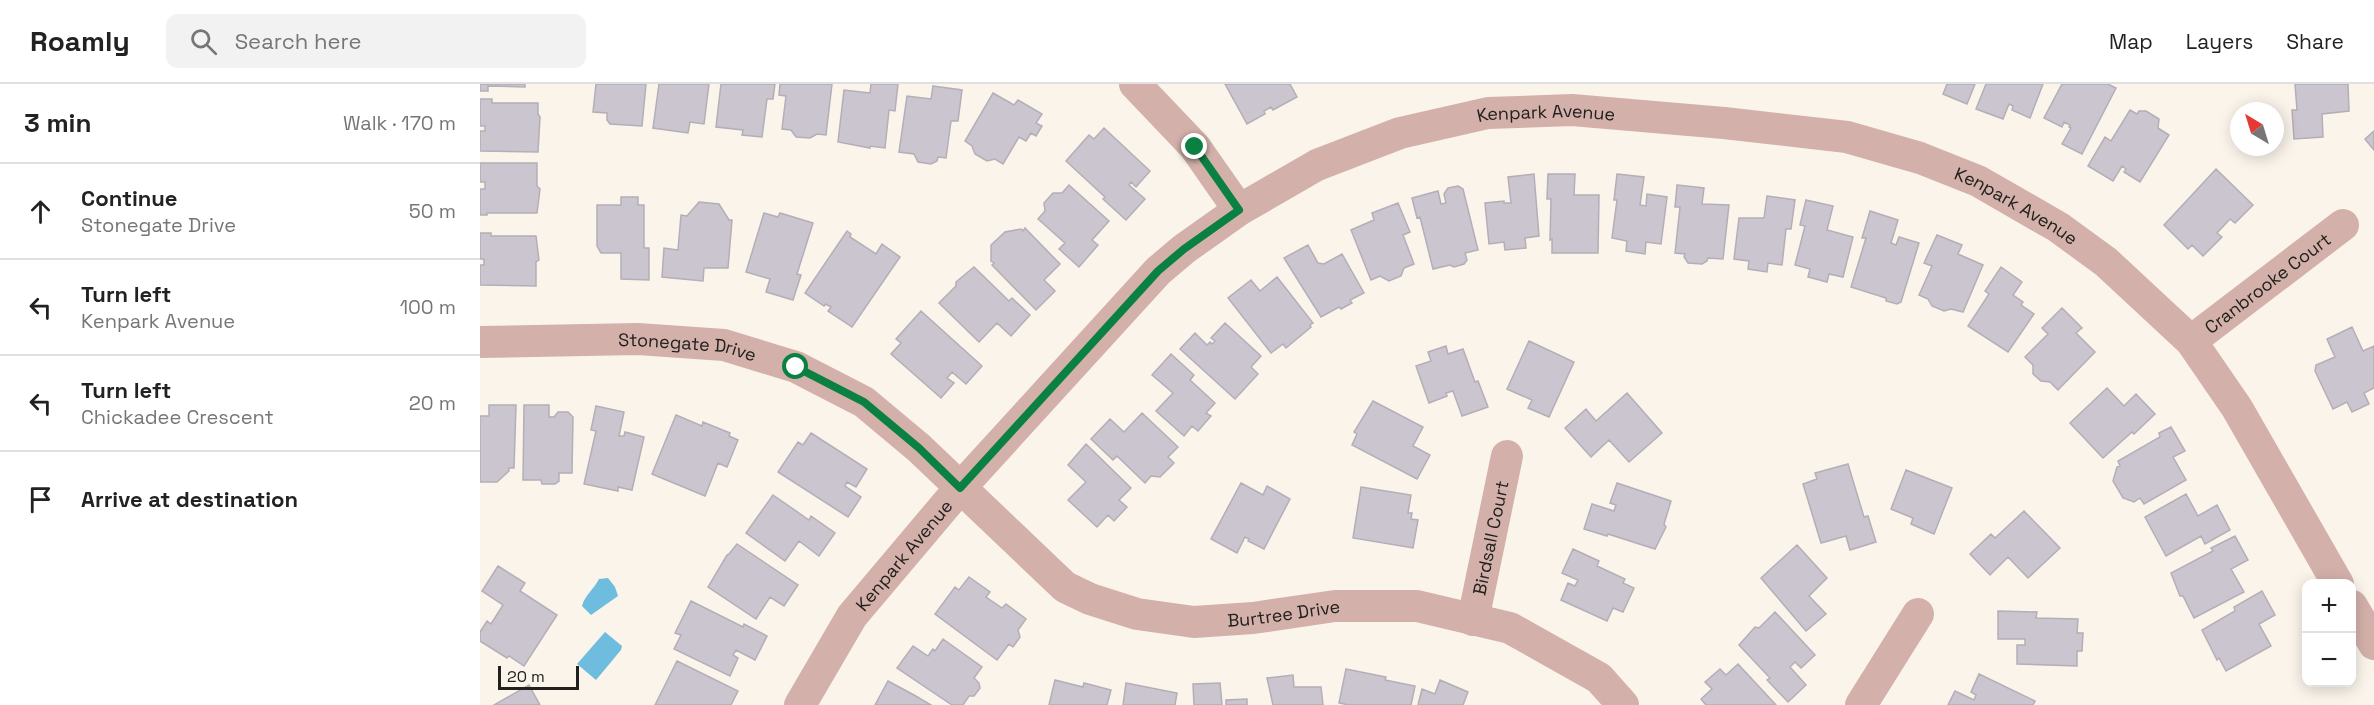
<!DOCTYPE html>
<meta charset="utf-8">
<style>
:root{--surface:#fff;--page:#f2f2f2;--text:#222;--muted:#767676;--line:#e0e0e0}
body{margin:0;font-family:"Space Grotesk",sans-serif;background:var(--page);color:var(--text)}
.controls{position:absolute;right:18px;bottom:18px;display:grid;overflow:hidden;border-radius:12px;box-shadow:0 3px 15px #0003}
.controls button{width:54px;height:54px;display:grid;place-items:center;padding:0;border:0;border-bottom:2px solid var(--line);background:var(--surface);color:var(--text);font:30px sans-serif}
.compass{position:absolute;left:1750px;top:18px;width:54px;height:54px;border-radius:50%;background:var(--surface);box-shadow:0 3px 15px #0003;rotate:322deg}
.scale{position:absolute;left:18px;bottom:15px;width:81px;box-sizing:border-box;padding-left:6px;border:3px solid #22201d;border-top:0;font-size:16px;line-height:21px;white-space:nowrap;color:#22201d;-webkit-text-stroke:4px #fbf4eb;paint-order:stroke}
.stop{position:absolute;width:18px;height:18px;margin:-14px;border:4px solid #0b8043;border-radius:50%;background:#fff}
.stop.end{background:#0b8043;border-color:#fff;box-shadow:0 2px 6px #0008}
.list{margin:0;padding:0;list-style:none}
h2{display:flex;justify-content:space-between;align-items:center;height:78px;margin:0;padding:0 24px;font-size:26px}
h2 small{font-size:20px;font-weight:400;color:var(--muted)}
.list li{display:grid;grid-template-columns:39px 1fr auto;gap:18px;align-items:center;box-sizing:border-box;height:96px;padding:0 24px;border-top:2px solid var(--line)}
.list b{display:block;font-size:22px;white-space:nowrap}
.list p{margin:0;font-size:20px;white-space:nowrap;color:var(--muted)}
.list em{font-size:20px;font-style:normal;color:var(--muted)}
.icon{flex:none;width:33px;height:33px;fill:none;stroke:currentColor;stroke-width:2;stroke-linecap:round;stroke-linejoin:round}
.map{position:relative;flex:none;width:1894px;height:621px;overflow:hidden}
header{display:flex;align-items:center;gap:36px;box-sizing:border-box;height:84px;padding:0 30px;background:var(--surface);border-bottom:2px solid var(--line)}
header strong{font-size:28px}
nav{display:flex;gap:33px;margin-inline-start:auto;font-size:21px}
.search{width:420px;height:54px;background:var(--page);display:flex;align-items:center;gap:15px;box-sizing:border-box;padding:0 21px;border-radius:12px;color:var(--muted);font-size:22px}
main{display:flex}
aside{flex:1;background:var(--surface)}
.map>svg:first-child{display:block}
.water{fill:#6ebddf}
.building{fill:#cac5ce;stroke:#b3aeb7;stroke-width:1.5}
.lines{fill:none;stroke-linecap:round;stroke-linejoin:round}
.street{stroke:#d3b1aa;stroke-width:32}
.route{stroke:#0b8043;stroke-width:8}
.labels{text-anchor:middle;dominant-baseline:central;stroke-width:4.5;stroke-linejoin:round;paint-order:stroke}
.street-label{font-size:18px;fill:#22201d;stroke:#fbf4eb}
</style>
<header>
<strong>Roamly</strong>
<div class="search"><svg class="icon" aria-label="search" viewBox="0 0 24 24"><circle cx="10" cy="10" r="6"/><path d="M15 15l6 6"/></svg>Search here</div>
<nav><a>Map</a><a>Layers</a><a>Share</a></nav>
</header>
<main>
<aside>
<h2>3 min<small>Walk · 170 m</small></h2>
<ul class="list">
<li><svg class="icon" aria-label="ahead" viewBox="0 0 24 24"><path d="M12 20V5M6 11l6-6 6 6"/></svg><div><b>Continue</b><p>Stonegate Drive</p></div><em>50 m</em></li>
<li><svg class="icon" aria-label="left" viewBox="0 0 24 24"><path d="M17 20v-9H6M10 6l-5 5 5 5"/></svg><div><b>Turn left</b><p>Kenpark Avenue</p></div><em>100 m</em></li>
<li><svg class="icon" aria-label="left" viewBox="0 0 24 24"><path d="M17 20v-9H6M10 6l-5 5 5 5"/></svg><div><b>Turn left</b><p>Chickadee Crescent</p></div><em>20 m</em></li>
<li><svg class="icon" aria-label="arrive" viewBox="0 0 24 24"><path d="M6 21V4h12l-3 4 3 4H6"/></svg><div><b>Arrive at destination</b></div></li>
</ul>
</aside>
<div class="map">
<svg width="1894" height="621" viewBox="0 0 1894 621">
<rect width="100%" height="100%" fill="#fbf4eb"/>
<path class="water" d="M128,494l7,9 3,9 -27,19 -9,-9c3,-11 12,-17 17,-27z
M125,548l17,14 -1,4 -25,30 -19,-16z"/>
<path class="building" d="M0,0h45v3l-37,-1v5h-8z
M116,0h50l-4,42 -32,-2 -3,-4v-7l-14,-1z
M179,0h50l-5,40 -14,-2 -2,11 -35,-5z
M241,0h54l-2,15h-6l-5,38 -20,-2 1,-5 -27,-3z
M300,0h52l-6,51 -9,-1 -7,4 -14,-1 -5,-7 -9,-1 4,-33 -7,-1z
M391,0h27l-3,27 -6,-1 -4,38 -15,-2v2l-32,-6 6,-52 26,3z
M745,0h65l7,13 -24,13 -2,-3 -7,4 1,3 -18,10z
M1467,0h28l-8,20 -24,-10z
M1506,0h57l-13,34 -18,-8 1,-4 -4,-2 -6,15 -27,-10z
M1582,0h46l8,4 -34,66 -20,-10 9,-16 -2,-1 1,-2 -6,-3 -2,5 -18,-9z
M1815,0h53l1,27 -27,3 1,23 -29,2 -2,-29h5z
M453,2l29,4 -4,31h-7l-5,37 -8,-1 -1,4 -6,3 -13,-2 -4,-8 -15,-2 8,-56 24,3z
M513,9l21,12 4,-5 24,14 -6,9 6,3 -6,10 -5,-3 -5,8 -7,-4 -16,27 -8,-5 -8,2 -12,-7 -3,-8 -7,-5z
M0,15h12v4h46v11l2,3 -2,35 -58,-1v-20h5v-5h-5z
M1650,26l7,4 2,-3h7l13,8 -1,9 11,7 -29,47 -16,-10 2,-3 -4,-3 -9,15 -25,-15 17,-29 6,4z
M624,44l46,43 -14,16 -5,-5 -2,3 16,14 -19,21 -23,-21 2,-2 -39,-36 23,-26 5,4z
M1894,47v19l-9,-11z
M0,79h57v23l3,3 -3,24h-50v2h-7v-26h5v-7h-5z
M1736,85l37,36 -18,18 -5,-4 -13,14 5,4 -19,19 -11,-11 -4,4 -24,-24z
M1054,90l5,62 -14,2 1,10 -21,2 -1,-8 -15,2 -4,-41 19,-2v2h7l-3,-26z
M1068,90h27l-1,21h25l-1,58h-46v-14l-2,1 1,-41h-4z
M1137,90l27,3 -4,28 6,1 1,-12 20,3 -6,47 -15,-2 -1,12 -19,-3 1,-10 -15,-3 5,-38h-3z
M589,101l40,36 -17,19 6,5 -19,22 -20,-18 6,-6 -27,-24 7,-8 -1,-8 9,-10h9z
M1197,101l27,3 -2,16 27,1 -6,54 -15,-1 -1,3 -5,3 -14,-1 -4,-6 1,-3 -10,-1 5,-46h-5z
M978,102l5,3 15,61 -13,3 2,7 -3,4 -10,3 -4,-2 -17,4 -13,-52 -3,1 -5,-20 26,-7 3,13 5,-1 -2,-9 4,-6z
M1287,112l28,4 -4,29h-5l-4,36 -14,-2 -1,9 -19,-3 1,-8 -15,-2 5,-41h25z
M141,113h17v8h6v43h5v32l-28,-1v-26h-20l-4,-7v-41h24z
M1326,116l27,6 -6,24 26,7 -10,40 -14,-3 -2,8 -19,-5 2,-8 -15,-4 10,-39 -5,-1z
M219,118l20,2 10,16h3l-4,48h-24l-1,13 -41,-4 2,-29 14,2 3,-35 6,1z
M918,119l12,29 -7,3 11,29 -10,4 -3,8 -12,5 -9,-5 -9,4 -20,-50 23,-10 -2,-7z
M1390,127l28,9 -7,23 5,2 3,-8 20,6 -18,59 -4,2 -11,-3v-3l-35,-11 15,-49h-4z
M284,129l14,4 2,-4 33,10 -16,51 4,1 -8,25 -27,-8 4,-13 -24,-7z
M545,144l35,36 -16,16 11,11 -19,19 -44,-45 2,-2 -3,-2v-16l14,-13 16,-3 2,2z
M367,147l4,3 -1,3 26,17 6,-10 18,13 -48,70 -24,-16 3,-4 -5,-3 -2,2 -19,-13z
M0,149h11v3h45l3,24 -3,2v24l-56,-1v-20h4v-6h-4z
M1457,151l25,10 -4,9 25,11 -20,47 -12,-3 -7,2 -12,-5 -4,-7 -9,-4 13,-29 -8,-3z
M828,161l10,18 6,1 18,-10 22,39 -14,7 2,3 -11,6 -2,-2 -18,10 -37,-59z
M494,183l35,34 3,-3 18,17 -19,21 -14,-13 -18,19 -40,-39 17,-17v-4z
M1521,183l21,15 -9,13 10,7 -2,3 13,9 -26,38 -40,-26 21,-32 -4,-3z
M797,193l36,46 -3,2 1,2 -25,21 -3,-4 -12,9 -43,-55 23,-18 9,11z
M1582,224l20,20 -6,5 19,19 -37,38 -8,-8 -9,-1 -8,-7v-9l-8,-8 23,-23 -6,-6z
M441,227l61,55 -16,18 -14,-12 -5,6 7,5 -13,15 -50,-44 10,-11 -5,-4z
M745,239l36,33 -10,11 7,7 -23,25 -55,-50 15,-16 12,12 3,-3 2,2 3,-3 -4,-3z
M1872,243l11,24 11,-5v42l-10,5 5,11 -17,8 -5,-10 -14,7 -18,-38 1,-6 19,-8 -8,-18z
M1049,257l45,21 -25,55 -21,-9 4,-8 -25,-11z
M966,262l2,8 15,-5 12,33 3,-1 10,26 -26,9 -9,-25 -7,2 1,3 -18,7 -13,-37 15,-5 -3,-9z
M691,270l23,21 -4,5 25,23 -9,10 5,3 -13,15 -6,-5 -8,10 -28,-25 17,-18 -21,-18z
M1627,304l17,18 12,-12 19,20 -21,20 -2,-2 -29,26 -33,-35z
M1147,309l35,40 -33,29 -20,-22 -18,17 -26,-29 21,-19 10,12z
M893,317l50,26 -10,19 17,9 -13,24 -65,-34 5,-11 -3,-2z
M9,321h27l-2,63h-5v3l-12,11h-17v-66h9z
M44,321h25v12h5l4,-5h10l5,5 -1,56h-13v8l-4,3h-13l-1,-4h-18z
M116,322l28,6 -5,24h5l1,-4 19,5 -12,53 -14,-3v4l-34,-7 12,-53 -5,-1z
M662,329l36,34 -10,10 6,6 -14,14 -9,-1 -6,7 -28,-27 -4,4 -22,-21 19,-20 14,13z
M196,331l26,11 1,-4 27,11 -1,3 9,4 -11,27 -9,-4 -13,33 -53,-22z
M1691,343l14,24 -12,6 13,23 -42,24 -4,-6 -6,4 -11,-4 -10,-17 4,-14 3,-1 -2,-5 42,-24 -1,-4z
M331,349l56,36 -11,18 -9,-5 -2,4 16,11 -13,20 -70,-45 20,-30 5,3z
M606,360l45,44 -12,12 8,7 -13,14 -6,-6 -11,12 -29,-27 18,-18 -18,-17z
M1368,380l16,53 4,-1 8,26 -26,8 -4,-14 -25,7 -18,-59 14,-5 -2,-6z
M1426,386l46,18 -18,46 -23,-10 2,-6 -22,-9z
M761,399l22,12 4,-9 23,13 -26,50 -16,-8 1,-2 -4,-2 -8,16 -26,-14z
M1137,399l54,18 -7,23 2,3 -11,22 -47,-15 -1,2 -23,-7 8,-25 22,7 2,-6 -6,-2z
M881,403l50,8 -3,18h4l-1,6 7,1 -5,28 -60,-10z
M1706,410l12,22 19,-11 13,25 -25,14 -4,-8 -35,20 -21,-39z
M293,411l36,25 2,-4 24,17 -16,23 -20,-15 -14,20 -39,-28z
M1544,427l36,37 -32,30 -20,-21 -18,18 -20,-21 21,-20 4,4z
M1755,452l13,24 -17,9 13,23 -50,26 -11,-22h-3l-9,-23 42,-22 -2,-3z
M257,460l61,41 -14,21 -14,-9 -14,22 -48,-32 19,-32 2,-1z
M1317,461l30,33 -18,18 17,18 -20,17 -45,-53z
M1093,465l26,12 -2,5 28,13 -2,4 11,5 -11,24 -10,-4 -6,13 -46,-21 7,-17 7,3 3,-6 -16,-7z
M18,482l27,17 -5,8 37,24 -33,51 -15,-10 -2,2 -27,-17v-9l7,-11 4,3 12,-19 -21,-14z
M489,493l21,15 -4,5 16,11 4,-4 20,15 -8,11 2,7 -7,10 -4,-3 -12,16 -62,-46 20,-27 4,3z
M1782,507l13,24 -16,9 12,22 -45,25 -7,-13 -2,2 -15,-30 33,-19 -1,-4z
M211,517l52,26 1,-3 23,12 -12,24 -19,-10 -3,5 5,3 -8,18 -56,-27 7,-14 -6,-2z
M1518,527l39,1 -1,6 42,1 -1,14h6l-1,18h-5v15l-60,-2v-19h8v-6h-27z
M1295,528l40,43 -14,13 -6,-6 -5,5 16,18 -18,17 -21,-22 3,-2 -31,-33 16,-18 4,1z
M463,555l39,28 -8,11 5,5 1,5 -6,8h-5l-6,9h-11l-55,-37 16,-22 15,10 5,-7 2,2z
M197,577l61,30 -7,14h-76z
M1258,580l38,41h-70l-5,-6 11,-10 -7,-7 15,-13 6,6z
M866,585l40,8 -1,3 30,6 -4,19h-62l-10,-2z
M1499,590l56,27 -2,4h-85l7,-14 19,9 2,-5 -5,-3z
M813,591l1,12h27l2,18h-50l-6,-27z
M575,596l28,7 1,-4 27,7 -4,15h-58z
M960,596l28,12 -5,13h-45l4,-16 13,5z
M408,597l26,14 17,10h-56z
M646,599l51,10 -2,12h-52z
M740,599l2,22h-28l-1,-21z
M49,601l11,20h-46z
M767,615v6h-21v-5z"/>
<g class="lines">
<g class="street">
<path d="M655,0l60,63 44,63"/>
<path id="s1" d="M1711,257l152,-116"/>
<path id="s2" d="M0,258l158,-3 86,6 72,22 68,35 55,46 146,139 25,12 47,15 57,8 59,-4 82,-12h82l93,22 89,50 24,27"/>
<path d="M1872,522l22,38"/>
<path id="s3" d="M993,536l34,-164"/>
<path id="s4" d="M320,621l52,-89 108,-128 198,-217 26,-22 55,-39 78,-45 83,-32 88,-20 84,-3 152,13 123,14 73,21 58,23 80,46 48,35 85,79 46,67 101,176"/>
<path d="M1381,621l57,-91"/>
</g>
</g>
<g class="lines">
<path class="route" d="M316,283l68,35 55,46 41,40 198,-217 26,-22 55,-39 -44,-63"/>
</g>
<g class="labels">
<g class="street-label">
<text stroke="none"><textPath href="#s4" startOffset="993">Kenpark Avenue</textPath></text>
<text stroke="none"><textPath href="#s4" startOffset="1479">Kenpark Avenue</textPath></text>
<text stroke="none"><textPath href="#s1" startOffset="96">Cranbrooke Court</textPath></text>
<text stroke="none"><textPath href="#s2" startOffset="208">Stonegate Drive</textPath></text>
<text stroke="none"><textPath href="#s3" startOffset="84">Birdsall Court</textPath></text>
<text stroke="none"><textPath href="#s4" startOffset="183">Kenpark Avenue</textPath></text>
<text stroke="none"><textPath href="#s2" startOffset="894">Burtree Drive</textPath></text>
</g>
</g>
</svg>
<div class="controls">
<button>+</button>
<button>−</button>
</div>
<svg class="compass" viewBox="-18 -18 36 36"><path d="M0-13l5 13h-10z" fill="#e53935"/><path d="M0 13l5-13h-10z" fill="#767676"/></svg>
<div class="scale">20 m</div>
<div class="stop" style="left:316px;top:283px"></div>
<div class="stop end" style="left:715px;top:63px"></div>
</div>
</main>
